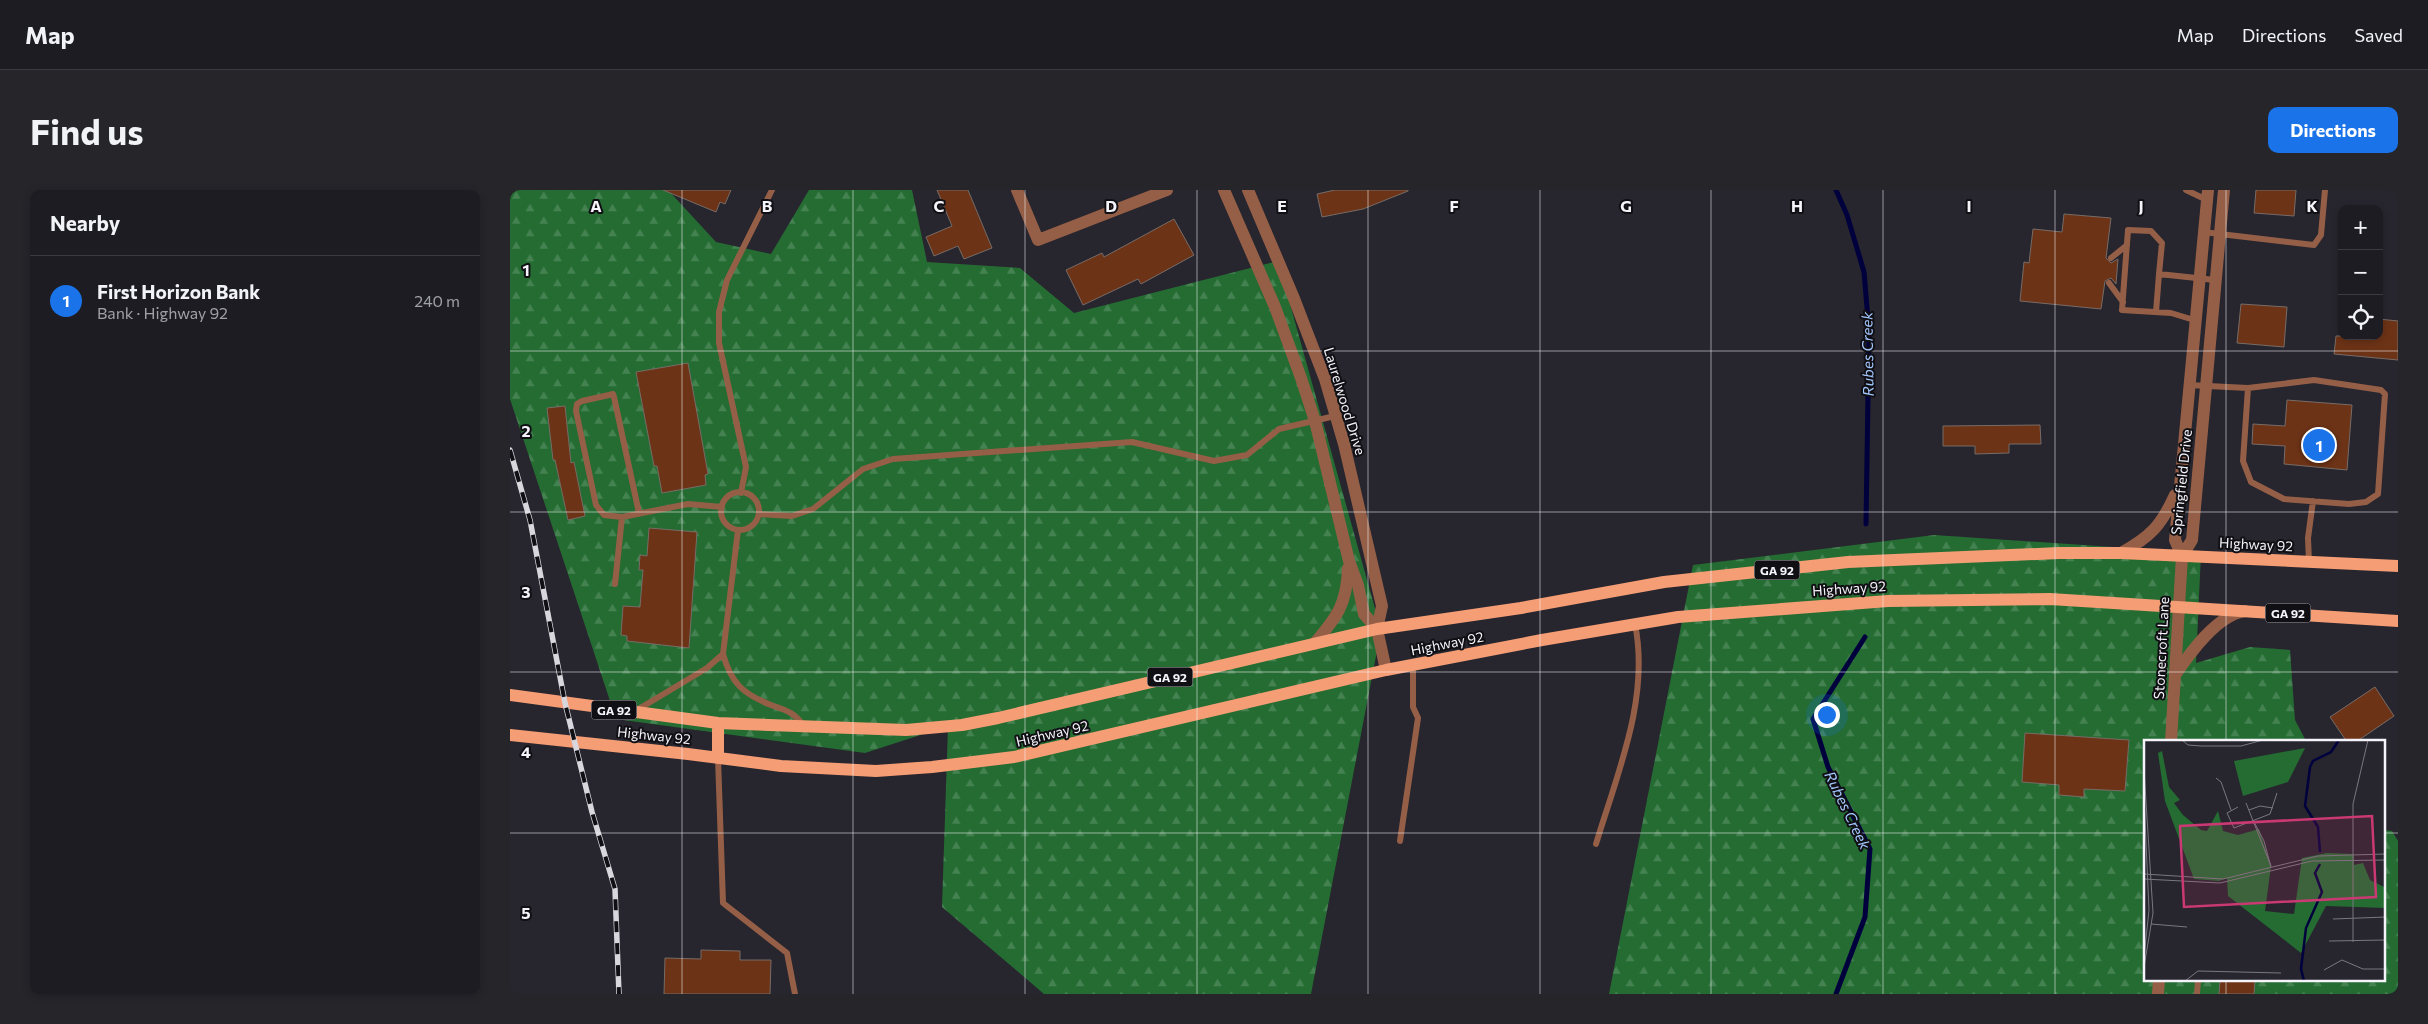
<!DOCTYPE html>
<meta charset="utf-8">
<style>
:root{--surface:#1d1c22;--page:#25252a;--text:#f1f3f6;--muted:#a0a1a5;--line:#3b3a40;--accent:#1a73e8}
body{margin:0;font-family:Commissioner,sans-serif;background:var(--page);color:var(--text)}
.controls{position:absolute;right:15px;top:15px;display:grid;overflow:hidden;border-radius:10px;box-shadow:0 2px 8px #0003}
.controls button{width:45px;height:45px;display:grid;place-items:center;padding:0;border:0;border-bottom:1px solid var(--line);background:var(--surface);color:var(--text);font:25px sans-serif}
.you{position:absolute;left:1316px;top:524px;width:18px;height:18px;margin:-12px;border:4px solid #fff;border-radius:50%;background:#1a73e8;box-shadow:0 0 0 8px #1a73e833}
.badge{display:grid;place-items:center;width:32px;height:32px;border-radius:50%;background:var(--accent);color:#fff;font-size:16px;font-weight:700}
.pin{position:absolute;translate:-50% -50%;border:2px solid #fff;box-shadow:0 1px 5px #0006}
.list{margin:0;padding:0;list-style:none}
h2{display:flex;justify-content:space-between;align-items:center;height:65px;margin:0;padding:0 20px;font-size:21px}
h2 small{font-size:16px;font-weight:400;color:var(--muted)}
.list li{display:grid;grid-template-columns:32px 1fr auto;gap:15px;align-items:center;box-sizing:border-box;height:90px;padding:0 20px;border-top:1px solid var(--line)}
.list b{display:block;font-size:19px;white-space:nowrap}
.list p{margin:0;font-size:16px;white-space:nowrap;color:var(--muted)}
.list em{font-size:16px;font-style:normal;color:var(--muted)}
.icon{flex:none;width:28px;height:28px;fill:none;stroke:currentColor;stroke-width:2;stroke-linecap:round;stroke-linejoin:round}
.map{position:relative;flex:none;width:1888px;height:804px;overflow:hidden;border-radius:10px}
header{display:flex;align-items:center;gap:30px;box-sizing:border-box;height:70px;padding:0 25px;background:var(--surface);border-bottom:1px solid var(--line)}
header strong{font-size:24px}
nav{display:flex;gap:28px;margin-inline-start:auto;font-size:18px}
.intro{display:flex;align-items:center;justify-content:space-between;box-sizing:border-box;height:120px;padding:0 30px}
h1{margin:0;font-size:35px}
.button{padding:12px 22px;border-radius:10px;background:var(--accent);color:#fff;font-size:18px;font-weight:700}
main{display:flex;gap:30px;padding:0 30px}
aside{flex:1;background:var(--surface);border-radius:10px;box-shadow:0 2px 8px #0003}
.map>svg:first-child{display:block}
.forest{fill:url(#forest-firs)}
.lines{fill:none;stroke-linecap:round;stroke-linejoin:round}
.stream{stroke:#00003d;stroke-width:5}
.building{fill:#6d3316;stroke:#776c67}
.service{stroke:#955f47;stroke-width:6}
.minor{stroke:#955f47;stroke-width:12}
.primary{stroke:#f59d75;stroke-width:12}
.rail-casing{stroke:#d9d7de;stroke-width:5.5}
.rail{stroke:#100f13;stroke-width:4;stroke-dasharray:11;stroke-linecap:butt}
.grid{fill:none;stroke:#f5f4fa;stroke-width:1;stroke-opacity:0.55}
.labels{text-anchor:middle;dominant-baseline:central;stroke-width:4;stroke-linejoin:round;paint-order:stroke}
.shield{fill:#100f13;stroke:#b0afb5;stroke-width:1}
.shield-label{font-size:12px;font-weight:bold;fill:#f5f4fa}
.street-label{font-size:14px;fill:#f5f4fa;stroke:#100f13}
.water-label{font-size:15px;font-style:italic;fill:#a4c7fe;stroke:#100f13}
.inset-river{fill:none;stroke:#00003d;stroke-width:2.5}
.inset-road{fill:none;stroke:#797880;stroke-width:1}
.view{fill:#ca3973;fill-opacity:0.15;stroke:#ca3973;stroke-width:2.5}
.inset-edge{fill:none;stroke:#f5f4fa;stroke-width:2.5}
.grid-label{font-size:16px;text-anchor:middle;font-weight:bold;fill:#f5f4fa;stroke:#100f13;stroke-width:4;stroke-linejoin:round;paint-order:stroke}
</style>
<header>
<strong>Map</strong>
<nav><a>Map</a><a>Directions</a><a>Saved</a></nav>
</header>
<div class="intro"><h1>Find us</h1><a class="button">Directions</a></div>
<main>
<aside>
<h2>Nearby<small></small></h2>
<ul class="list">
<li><span class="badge">1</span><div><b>First Horizon Bank</b><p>Bank · Highway 92</p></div><em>240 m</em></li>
</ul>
</aside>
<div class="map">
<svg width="1888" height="804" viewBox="0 0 1888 804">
<defs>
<pattern id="forest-firs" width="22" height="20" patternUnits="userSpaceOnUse" patternTransform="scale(1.25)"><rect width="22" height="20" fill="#246c32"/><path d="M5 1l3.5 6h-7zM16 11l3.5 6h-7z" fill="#448251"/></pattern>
</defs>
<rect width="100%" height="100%" fill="#27252e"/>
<path class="forest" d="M0,0h158l48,52 55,12 38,-64h103l15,72 93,6 54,45 204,-52 103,369 -70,364h-267l-102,-87 6,-181 -83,27 -249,-34 -106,-320z
M1424,345l267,18 -5,110 54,-16 40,3 5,70 11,21 -160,1v238h238v-150l8,1 6,10v153h-789l84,-429z"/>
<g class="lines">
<path class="stream" d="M1326,0l11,25 17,57 5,59 -3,193
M1326,804l29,-77 5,-68 -42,-82 -15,-48 52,-82"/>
</g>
<path class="building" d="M153,0h68l-6,14 -5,-2 -4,10z
M427,0h31l24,58 -28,11 -6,-13 -24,10 -8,-19 26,-11z
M825,0h73v1l-45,18 -41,8 -5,-23z
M1746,0h40l-2,26 -40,-3z
M1554,24l47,4 -5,40 5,5 7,-4 -2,25 -5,-6 -6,3 -4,28 -81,-8 4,-39 5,1 4,-34 29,3z
M664,29l20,36 -53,29 -3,-5 -55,26 -17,-35 36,-17 2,4z
M1731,114l46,3 -3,40 -47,-4z
M1869,129l19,2v39l-64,-6 2,-18h43z
M178,173l20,111 -3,1 1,10 -44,8 -5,-27h-3l-18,-94z
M1777,210l65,5 -5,65 -63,-6 1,-18 -33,-2 1,-20 32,2z
M55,216l6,57 3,-1 11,54 -17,4 -13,-60h-2l-6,-52z
M1530,235l1,19h-32v9l-34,1v-8h-32v-20z
M139,338l48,4 -8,116 -62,-7v-5l-6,-1 2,-29 17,1 3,-37h-4l1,-15 7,1z
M1865,497l19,29 -38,26h-9l-17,-25z
M1515,543l104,7 -4,51 -41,-2v8l-25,-2v-10l-37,-3z
M191,760l39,1v9h31l-1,34h-106l1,-36 36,1z
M1710,790h35l-1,14h-35z"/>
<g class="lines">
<path class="service" d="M1676,0l21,10
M1693,42l111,13 7,-10 4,-45
M1601,68l16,-13
M1599,93l14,19
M1646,122l3,-38
M1684,130l-23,-7 -49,-3 6,-80 23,1 11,12 -3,31 56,6
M1678,195l60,3 66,-8 67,10 4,4 -7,100 -12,8 -17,2 -65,-5 -33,-17 -8,-21 5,-73
M211 321a19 19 0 1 1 38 0a19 19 0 1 1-38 0Z
M231,303l5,-26 -27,-124v-31l8,-32 45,-90
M249,324l33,2 21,-7 50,-40 30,-10 239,-17 82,19 33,-6 32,-26 56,-13
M112,327l-18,-2 -8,-10 -20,-94 1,-7 5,-3 27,-6 4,-1 1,3 25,116
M1799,372l-1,-24 5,-37
M105,394l7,-67 66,-13 34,3
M213,464l15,-124
M127,520l70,-42 16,-14c8,29 20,40 48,51 14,5 23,7 32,20
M208,568l5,145 64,50 8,41
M890,651l18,-123 -5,-11v-42
M1086,654c21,-70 54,-145 39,-220
M1687,804l1,-14"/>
<path class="minor" d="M507,0l21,50 129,-50
M714,0l51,117 26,71 14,43 34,140 9,24 6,29 13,15
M738,0l45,106 32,83 19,65 38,162 -5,23 9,41
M1611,363c29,-16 40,-27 54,-58
M1672,366l10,-16 32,-350
M804,454c23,-27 33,-40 34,-76
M1665,485c15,-22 42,-60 70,-64
M1661,552l11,-186 -7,-16 33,-350
M1648,804l1,-14"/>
<path class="primary" d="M0,505l208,28 188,7 56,-5 36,-7 379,-89 144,-21 143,-26 184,-20 211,-9h62l277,13
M0,545l178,19 93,12 95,5 56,-4 82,-10 372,-87 156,-30 136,-23 210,-16 162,-2 348,22
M208,568v-35"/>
<g class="rail-casing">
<path id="rail" d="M0,260l20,70 35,183 27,109 23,77 4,105"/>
</g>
<use href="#rail" class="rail"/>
</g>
<path class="grid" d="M172,0v804M343,0v804M515,0v804M687,0v804M858,0v804M1030,0v804M1201,0v804M1373,0v804M1545,0v804M1716,0v552M0,161h1888M0,322h1888M0,482h1888M0,643h1636M1874,643h14M1716,790v14"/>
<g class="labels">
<g class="shield">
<rect x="1244.5" y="370.5" width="45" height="19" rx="4"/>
<rect x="1755.5" y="413.5" width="45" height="19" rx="4"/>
<rect x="637.5" y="477.5" width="45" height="19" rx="4"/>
<rect x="81.5" y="510.5" width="45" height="19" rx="4"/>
</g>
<g class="shield-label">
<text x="1267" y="380">GA 92</text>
<text x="1778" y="423">GA 92</text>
<text x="660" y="487">GA 92</text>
<text x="104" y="520">GA 92</text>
</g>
<g class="street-label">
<text transform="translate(835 211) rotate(73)">Laurelwood Drive</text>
<text transform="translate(1671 292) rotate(-84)">Springfield Drive</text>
<text transform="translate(1746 354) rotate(3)">Highway 92</text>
<text transform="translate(1339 398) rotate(-4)">Highway 92</text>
<text transform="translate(937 453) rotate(-11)">Highway 92</text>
<text transform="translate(1651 458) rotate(-87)">Stonecroft Lane</text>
<text transform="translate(542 543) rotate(-13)">Highway 92</text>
<text transform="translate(144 545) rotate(6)">Highway 92</text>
</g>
<g class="water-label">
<text transform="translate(1357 164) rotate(-91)">Rubes Creek</text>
<text transform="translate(1338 620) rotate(64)">Rubes Creek</text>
</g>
</g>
<g transform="translate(1634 550)">
<rect width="241" height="241" fill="#27252e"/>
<path d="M161,8l-17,34 -45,14 -9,-35zM18,11l7,36 11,13 -6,3 9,12 18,15 6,1 11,-20 5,20 15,4 21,-6 12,37 -6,45 29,3 8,-56 25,-5 27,1v11l9,-2 7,17 14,7 1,21 -59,-2 -25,47 -73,-57 -1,-18 -8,3 -25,-2 -29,-78 -7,-48z" fill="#246c32"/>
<path class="inset-river" d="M176,112l-2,-25 -13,-21 5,-39 3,-6 18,-9 8,-12M160,241l-3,-12 5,-41 16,-36 -7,-19 5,-9"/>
<path class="inset-road" d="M38,0l6,5 13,1h40l22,-6M0,30l9,143 -9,54M72,38l5,4 10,28M0,57l5,113 -5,47M102,63l25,63M94,67l-11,6 7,15 36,-14 7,-21M105,70l11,-4 13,2M109,80l11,21 7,26M0,134l79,5 95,-23 68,-2M0,139l76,4 92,-22 74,-1M189,179l53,-2M7,184l36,3M185,201l57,-1M209,202v-138l15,-64M180,230l18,-10 21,9h23M41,241l13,-10 83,2"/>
<path class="view" d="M228,76l4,81 -192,10 -4,-81z"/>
<rect width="241" height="241" class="inset-edge"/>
</g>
<g class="grid-label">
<text x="86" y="22">A</text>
<text x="257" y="22">B</text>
<text x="429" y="22">C</text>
<text x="601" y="22">D</text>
<text x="772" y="22">E</text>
<text x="944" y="22">F</text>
<text x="1116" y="22">G</text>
<text x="1287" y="22">H</text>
<text x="1459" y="22">I</text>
<text x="1631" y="22">J</text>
<text x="1802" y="22">K</text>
<text x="16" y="86">1</text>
<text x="16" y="247">2</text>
<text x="16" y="408">3</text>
<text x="16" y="568">4</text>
<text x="16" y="729">5</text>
</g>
</svg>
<div class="controls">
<button>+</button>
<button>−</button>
<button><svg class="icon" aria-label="locate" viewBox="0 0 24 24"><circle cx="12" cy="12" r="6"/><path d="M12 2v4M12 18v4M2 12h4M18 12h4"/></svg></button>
</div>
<div class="you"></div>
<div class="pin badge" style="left:1809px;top:255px">1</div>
</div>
</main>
